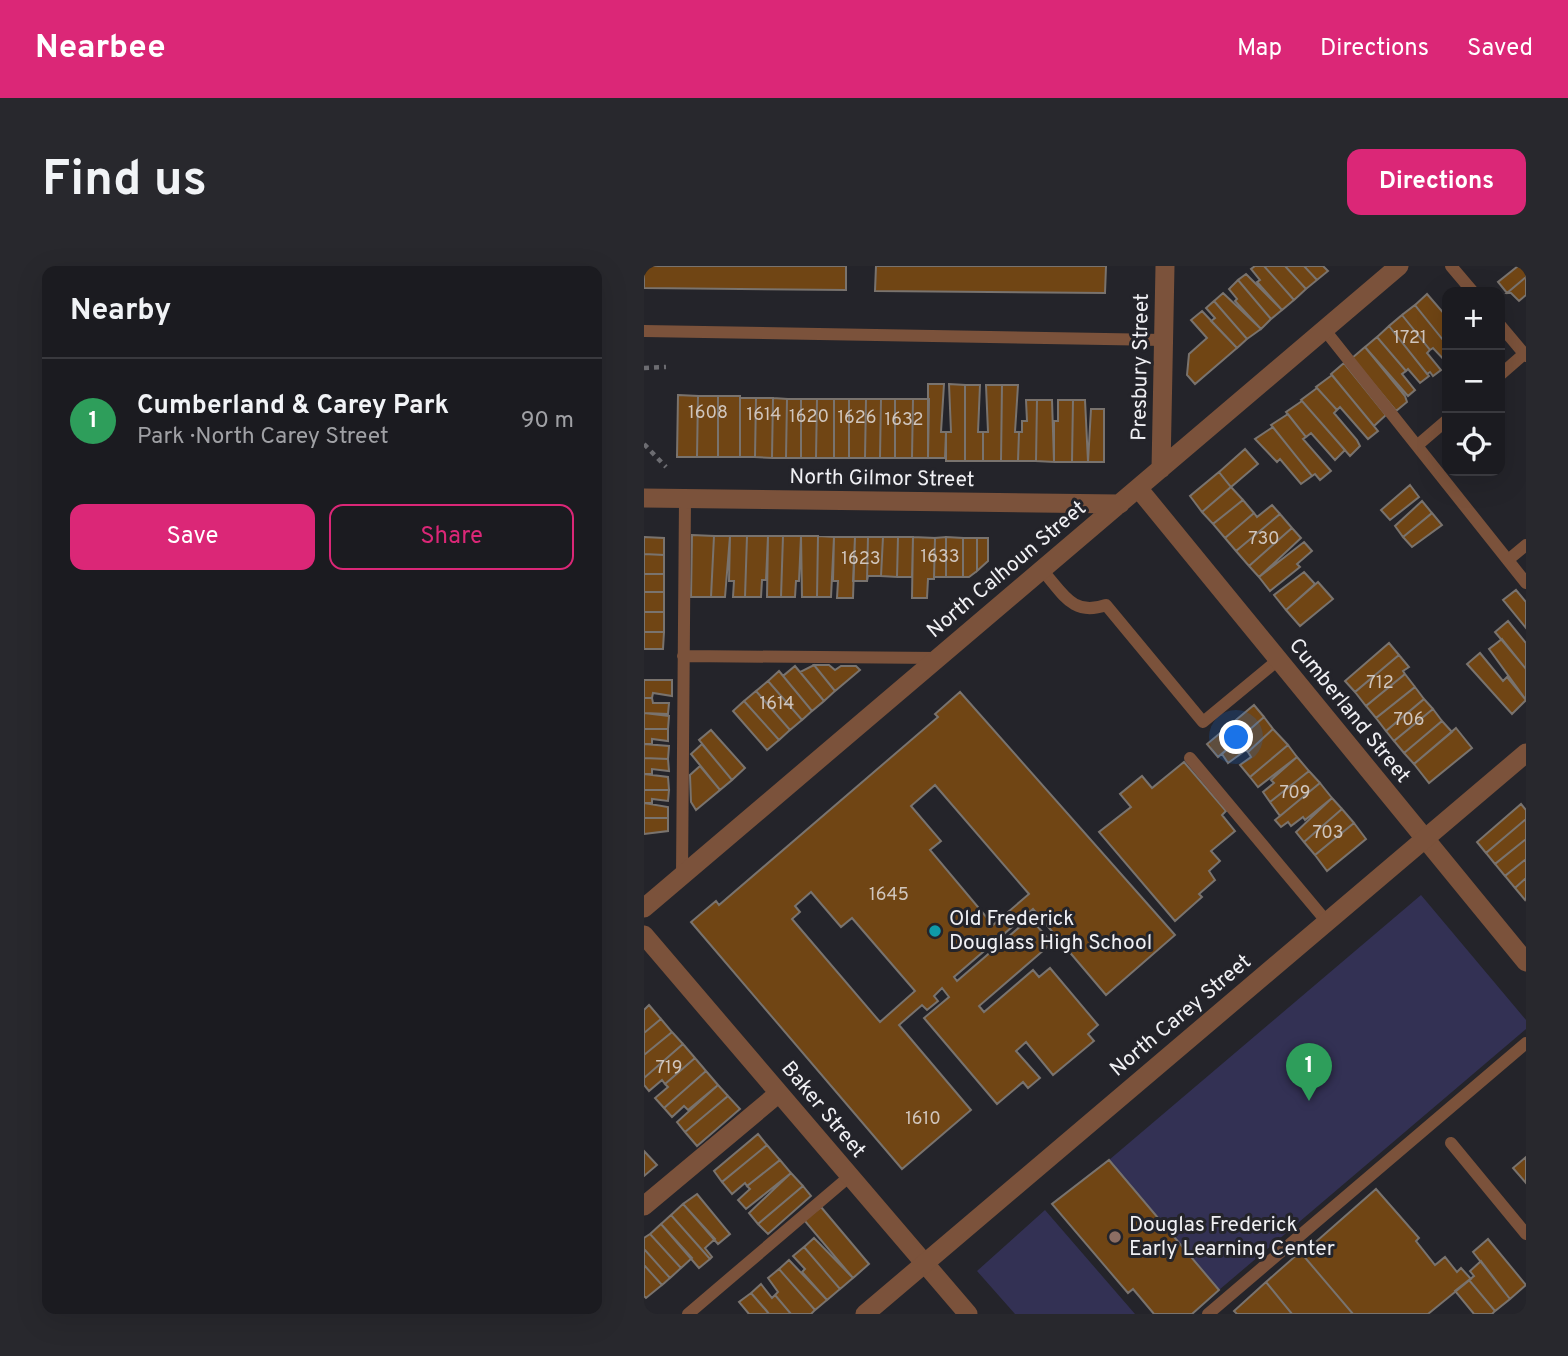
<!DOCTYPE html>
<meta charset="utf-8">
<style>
:root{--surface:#1b1b20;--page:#28282d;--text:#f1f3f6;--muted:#a0a1a5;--line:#39393e;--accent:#db2777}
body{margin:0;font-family:Overpass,sans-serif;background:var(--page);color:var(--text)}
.controls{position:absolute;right:21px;top:21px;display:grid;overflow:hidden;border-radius:14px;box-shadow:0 7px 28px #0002}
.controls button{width:63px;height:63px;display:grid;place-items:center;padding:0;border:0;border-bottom:2px solid var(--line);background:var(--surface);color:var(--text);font:35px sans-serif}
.you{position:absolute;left:593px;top:472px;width:24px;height:24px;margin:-18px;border:5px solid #fff;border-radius:50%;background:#1a73e8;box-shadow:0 0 0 10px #1a73e833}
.badge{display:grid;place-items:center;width:46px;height:46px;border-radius:50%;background:var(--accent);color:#fff;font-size:23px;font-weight:700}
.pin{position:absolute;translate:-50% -58px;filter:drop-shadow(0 2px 4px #0008)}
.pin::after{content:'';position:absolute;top:37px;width:24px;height:21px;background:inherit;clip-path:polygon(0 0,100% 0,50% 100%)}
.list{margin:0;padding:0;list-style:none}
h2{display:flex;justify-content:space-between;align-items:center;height:91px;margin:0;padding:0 28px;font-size:30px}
h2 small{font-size:23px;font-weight:400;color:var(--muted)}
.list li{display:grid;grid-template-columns:46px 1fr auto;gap:21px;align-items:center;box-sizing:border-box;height:126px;padding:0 28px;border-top:2px solid var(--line)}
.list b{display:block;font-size:26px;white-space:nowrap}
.list p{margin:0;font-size:23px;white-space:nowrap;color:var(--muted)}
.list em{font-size:23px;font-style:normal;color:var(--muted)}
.actions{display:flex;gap:14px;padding:21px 28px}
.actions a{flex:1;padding:16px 0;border:2px solid var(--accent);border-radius:14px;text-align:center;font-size:24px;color:var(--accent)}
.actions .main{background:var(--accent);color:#fff}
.icon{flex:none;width:38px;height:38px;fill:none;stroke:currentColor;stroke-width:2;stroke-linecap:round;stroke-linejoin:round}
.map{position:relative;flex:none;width:882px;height:1048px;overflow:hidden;border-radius:14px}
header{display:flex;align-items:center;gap:42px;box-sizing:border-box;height:98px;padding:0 35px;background:var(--accent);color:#fff}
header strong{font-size:33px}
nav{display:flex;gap:38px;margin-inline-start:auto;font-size:24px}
.intro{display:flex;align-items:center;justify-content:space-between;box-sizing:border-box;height:168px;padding:0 42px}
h1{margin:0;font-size:49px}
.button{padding:18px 32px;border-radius:14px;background:var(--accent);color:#fff;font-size:24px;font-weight:700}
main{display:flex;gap:42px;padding:0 42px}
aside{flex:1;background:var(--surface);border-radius:14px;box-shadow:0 7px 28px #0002}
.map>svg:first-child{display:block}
.green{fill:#333154}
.building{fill:#704514;stroke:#79736e;stroke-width:2;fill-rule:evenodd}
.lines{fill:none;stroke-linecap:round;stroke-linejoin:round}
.path{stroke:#6c6c71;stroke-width:4.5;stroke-dasharray:5 5;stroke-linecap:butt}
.service{stroke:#7b523b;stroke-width:12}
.minor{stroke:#7b523b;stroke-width:19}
.tertiary{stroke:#7b523b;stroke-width:19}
.culture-dot{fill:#0f9aa8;stroke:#24242a;stroke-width:2.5}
.education-dot{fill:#8d6e63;stroke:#24242a;stroke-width:2.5}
.labels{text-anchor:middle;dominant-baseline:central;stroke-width:6;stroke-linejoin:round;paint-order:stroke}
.number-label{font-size:18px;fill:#d0c5bc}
.street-label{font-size:21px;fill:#f0f0f4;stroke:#24242a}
.poi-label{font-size:21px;fill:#f0f0f4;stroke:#24242a;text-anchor:start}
</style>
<header>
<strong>Nearbee</strong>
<nav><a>Map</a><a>Directions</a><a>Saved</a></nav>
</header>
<div class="intro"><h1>Find us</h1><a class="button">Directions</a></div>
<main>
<aside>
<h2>Nearby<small></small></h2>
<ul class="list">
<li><span class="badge" style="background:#2e9e5b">1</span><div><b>Cumberland &amp; Carey Park</b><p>Park · North Carey Street</p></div><em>90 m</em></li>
</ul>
<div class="actions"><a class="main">Save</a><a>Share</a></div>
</aside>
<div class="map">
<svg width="882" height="1048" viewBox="0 0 882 1048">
<rect width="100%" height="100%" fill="#24242a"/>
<path class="green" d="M777,629l105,125v9l-307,261 -110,-130z
M401,944l90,104h-120l-38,-43z"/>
<path class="building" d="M0,0h202v24l-202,-2z
M232,0h230l-1,27 -230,-2z
M611,0h9l30,34 -12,10 -25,-28 3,-2 -9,-11z
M620,0h21l21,23 -12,11z
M641,0h19l13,14 -11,9z
M660,0h19l5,5 -11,9z
M874,0h8v11l-19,16 -9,-11z
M602,8l36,36 -11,9 -33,-39z
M882,11v18l-7,6 -8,-8h-4z
M594,14l33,39 -10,10 -26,-28 2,-2 -8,-10z
M579,27l38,36 -14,10 -33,-38z
M783,28l20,23v28l-32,-40z
M570,35l33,38 -10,9 -26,-27 4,-3 -9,-10z
M771,39l32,40v18l-14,-15 -3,2 -28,-35z
M558,45l35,37 -42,36 -8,-9 2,-21 18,-16 -16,-18z
M758,49l28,35 -3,3 14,17 -8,6 -3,-4 -3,2 -38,-48z
M745,60l40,50 -9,7 -12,-14 -2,2 -29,-34z
M733,71l29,34 -4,3 13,16 -7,6 -43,-49z
M721,81l40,49 2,6 -11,9 -44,-53z
M700,97l42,52 -12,11 -43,-52z
M688,109l46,56 -10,8 -28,-32 -3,3 -21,-23z
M284,118h16l-3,48h5l-1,26h-17z
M305,118l16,1v76h-19v-29h5z
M321,119h15l-2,47h5v29h-18z
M342,119h16l-1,76h-18v-29h5z
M358,119h16l-3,47h4l-1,29h-17z
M673,122l20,22 -3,3 23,27 3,6 -10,10 -49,-56z
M34,129l20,1 -1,61h-20z
M54,130h20v61h-21z
M74,130h22v61h-22z
M96,132h16l-1,59h-15z
M112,132h17l-1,60 -17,-1z
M129,132l14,1 -1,59h-14z
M143,133h14v59h-15z
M157,133h16l-1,59h-15z
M173,133h17v59h-18z
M190,133h15v59h-15z
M205,133h17l-1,59h-16z
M222,133h15l-1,59h-15z
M237,133h14v59h-15z
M251,133h18l-1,59h-17z
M269,133h16l-1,59h-16z
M382,134h11l-1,61h-18l1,-29h3v-11h5z
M393,134h15l2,62 -18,-1z
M414,134h15l-1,62h-18v-41h4z
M429,134h12l3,62h-16z
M658,135l43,49 -10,10 -24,-27 -5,4 -20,-25z
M447,143h13v53h-16z
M644,148l18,23 -3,2 28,32 -11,9 -5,-6 -3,2 -41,-51z
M629,161l39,49 -11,8 -21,-25 -3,3 -22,-23z
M601,183l13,15 -27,23 -12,-15z
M575,206l12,15 -29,25 -12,-16z
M766,219l9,12 -29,23 -9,-10z
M587,221l12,13 -30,24 -11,-12z
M599,234l11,13 -29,25 -12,-14z
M778,235l10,12 -29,24 -8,-11z
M628,239l8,9 -44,37 -11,-13 29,-25 3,4z
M788,247l10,12 -30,22 -9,-10z
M636,248l12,14 -43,38 -13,-15z
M648,262l9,10 -42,39 -10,-11z
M48,269l22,1 -3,61h-20z
M70,270h16l-5,61h-14z
M86,270h17l-2,61h-12l1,-16h-5z
M103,270h21l-2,44h-4l-1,17h-16z
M124,270h15l-2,61h-14z
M139,270h18l-2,45h-3l-1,16h-14z
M157,270h17l-1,61h-15z
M174,270l16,1 -3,60h-14z
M0,271l20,1v17l-20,-1z
M190,271h21l-2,61h-16l1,-17h-5z
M211,271h13l-1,44h-14z
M224,271h15l-2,39h-13l-1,5z
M239,271h15l-1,40 -16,-1z
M254,271h15l-1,40h-15z
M269,271l22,1 -1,41h-6l-1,19h-15z
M302,271v40h-12l1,-39z
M302,271l17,1v39h-17z
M319,272h14v33l-8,6h-6z
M333,272h11v23l-11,10z
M660,276l8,9 -15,13 3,3 -30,24 -11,-14z
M0,288l20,1v19h-20z
M660,306l11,12 -29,26 -12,-15z
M0,308h20v18h-20z
M674,316l15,17 -33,27 -14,-16z
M872,324l10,12v26l-23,-28z
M0,326h20v20h-20z
M0,346h20v20h-20z
M864,355l18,22v26l-31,-37z
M0,366h20l-1,17h-19z
M858,373l24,30v31l-37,-51z
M745,377l10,12 -44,37 -10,-11z
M836,387l23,28 4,-4 19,23 -14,14 -45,-50z
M755,389l10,12 -6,4 2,3 -39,32 -11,-14z
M170,399l21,26 -11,10 -24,-29z
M170,399h15l6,5 6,-4h15l4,4 -25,21z
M151,400l29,35 -12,10 -29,-35z
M135,405l33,40 -10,9 -34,-39z
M761,408l10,13 -39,31 -10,-12z
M0,414h28v16l-19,-3 -1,5h-8z
M124,415l34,39 -12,10 -34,-39z
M771,421l9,12 -38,32 -10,-13z
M112,425l34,39 -11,10 -35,-39z
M316,426l215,243 -69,60 -73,-86 -79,68 3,4 73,-63 22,25 -73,63 5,6 49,-42 6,7 11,-9 48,57 -10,9 6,7 -41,34 -27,-33 -10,9 24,27 -12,10 -5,-6 -26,22 -73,-86 25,-21 -7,-9 -8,8 4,5 -11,9 -5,-5 -23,20 72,85 -69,59 -211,-247 25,-21 3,4 219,-188 -3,-3zM291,519l94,109 -36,31 -63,-75 11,-9 -30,-35zM167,626l30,35 11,-9 63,73 -35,31 -88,-103 8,-7 -5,-6z
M0,432h8l1,5h16l-1,11 -24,-1z
M780,433l9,10 -39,32 -8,-10z
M100,435l35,39 -12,10 -34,-39z
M610,439l10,12 -46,40 -11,-13z
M789,443l9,12 -38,32 -10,-12z
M0,447l25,3 -1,13h-24z
M620,451l9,12 -25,23 -2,-2 -18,13 -6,-9z
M798,455l10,11 -38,32 -10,-11z
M812,462l16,20 -43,35 -15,-19z
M0,463h24v12l-16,-2v5h-8z
M629,463l15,16 -38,32 -10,-12 11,-8 -3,-5z
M67,464l34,38 -13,12 -33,-40z
M0,478l25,2 -1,13 -24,-1z
M58,478l30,36 -12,10 -29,-36z
M644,479l9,12 -39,30 -8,-10z
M653,491l12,14 -39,31 -7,-10 11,-9 -3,-3z
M0,492l24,1 1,12 -17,-2v5h-8z
M540,496l42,49 -4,4 13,16 -24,20 9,10 -11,10 6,9 -16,14 3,3 -27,24 -76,-89 32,-25 -11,-13 22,-18 10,12z
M56,500l20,24 -24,20 -5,-8 -1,-27z
M665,505l11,12 -40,33 -10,-14z
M0,508l24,3 1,13h-25z
M676,517l12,15 -27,22 -2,-3 -12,9 -3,-4 -7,5 -6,-7z
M0,524h25l-1,11 -16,-2v4h-8z
M688,532l10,11 -38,33 -8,-10z
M0,537l24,4v11h-24z
M877,538l5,6v9l-40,34 -9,-11z
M698,543l12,14 -39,32 -11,-13z
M0,552h24v13l-24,3z
M882,553v20l-31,25 -9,-11z
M710,557l12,16 -39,32 -12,-16z
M882,573v20l-21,17 -10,-12z
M882,593v19l-11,10 -10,-12z
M882,612v20l-1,2 -10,-12z
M5,739l12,14 -17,14v-23z
M17,753l11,13 -28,23v-22z
M28,766l11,12 -39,34v-23z
M39,778l12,14 -30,26 -3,-4 -13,11 -5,-6v-7z
M51,792l11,13 -42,37 -9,-10 13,-11 -3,-3z
M62,805l12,14 -30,25 -4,-4 -12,11 -8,-9z
M74,819l10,11 -43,36 -8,-10z
M84,830l12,13 -43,37 -12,-14z
M114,868l9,11 -45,37 -8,-11z
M123,879l13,15 -33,26 -2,-3 -13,11 -10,-12z
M0,885l13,14 -13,11z
M882,891v26l-13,-15z
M136,894l11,13 -45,36 -8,-9 12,-11 -3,-3z
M465,894l110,130 -27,24h-38l-21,-25 -5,4 -76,-89z
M147,907l12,13 -45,38 -9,-11z
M159,920l8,10 -43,38 -10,-10z
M732,923l43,49 -3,3 19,24 10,-8 12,15 4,-4 10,11 -43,35h-75l-51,-60z
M53,928l33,40 -12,10 -35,-40z
M39,938l32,35 -10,9 7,9 -2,2 -39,-44z
M177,941l48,57 -16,14 -49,-58z
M27,949l39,44 -11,9 -38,-44z
M17,958l31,34 -11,10 -31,-34z
M6,968l31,34 -11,10 -26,-29v-11z
M170,972l39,40 -13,11 -36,-42z
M844,973l38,46 -16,14 -37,-47z
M160,981l36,42 -13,11 -25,-28 3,-3 -12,-13z
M0,983l26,29 -8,7 -18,-20z
M656,986l2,2 51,60h-61l-26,-32z
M145,994l38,40 -12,10 -36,-41z
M837,995l29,38 -15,12 -26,-31 5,-4 -4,-5z
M0,999l18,20 -16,13 -2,-2z
M135,1003l36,41 -4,4h-20l-16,-19 3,-3 -10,-14z
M825,1014l26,31 -3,3h-18l-19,-23z
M622,1016l26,32h-55l-3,-3z
M117,1018l11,14 3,-3 16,19h-22l-18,-21z
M107,1027l15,17 3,4h-20l-10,-12z"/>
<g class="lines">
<path class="path" d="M0,102l22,-1
M0,178l22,23"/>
<path class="service" d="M807,0l22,26
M856,59l26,31
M680,63l202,254
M0,65l520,9
M856,109l24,-21
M775,178l28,-24
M864,294l18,-15
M398,304c21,23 30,47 64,35l97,117 75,-62
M39,390l255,2
M546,492l137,164
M38,609l3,-376
M807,877l75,91
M44,1048l162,-138
M564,1048l318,-271"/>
<path class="minor" d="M517,203l4,-203
M494,222l388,474
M0,232l476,6
M0,642l755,-642
M0,669l324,379
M0,940l135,-113"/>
<path class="tertiary" d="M221,1048l661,-561"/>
</g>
<circle class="culture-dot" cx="291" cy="665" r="7"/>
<circle class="education-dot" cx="471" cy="971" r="7"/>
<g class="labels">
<g class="number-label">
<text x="766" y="72">1721</text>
<text x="64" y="147">1608</text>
<text x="120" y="149">1614</text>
<text x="165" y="151">1620</text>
<text x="213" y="152">1626</text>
<text x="260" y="154">1632</text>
<text x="620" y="273">730</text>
<text x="296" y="291">1633</text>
<text x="217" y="293">1623</text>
<text x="736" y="417">712</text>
<text x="133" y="438">1614</text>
<text x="765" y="454">706</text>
<text x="651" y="527">709</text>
<text x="684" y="567">703</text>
<text x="245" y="629">1645</text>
<text x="25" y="802">719</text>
<text x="279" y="853">1610</text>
</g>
<g class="street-label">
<text transform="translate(497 101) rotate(-89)">Presbury Street</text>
<text transform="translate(238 213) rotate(1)">North Gilmor Street</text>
<text transform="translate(363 304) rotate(-40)">North Calhoun Street</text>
<text transform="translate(705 445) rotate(51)">Cumberland Street</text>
<text transform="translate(537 750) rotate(-40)">North Carey Street</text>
<text transform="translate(179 844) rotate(50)">Baker Street</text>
</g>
<g class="poi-label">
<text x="305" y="653">Old Frederick<tspan x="305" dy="24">Douglass High School</tspan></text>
<text x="485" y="959">Douglas Frederick<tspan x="485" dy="24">Early Learning Center</tspan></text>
</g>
</g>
</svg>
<div class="controls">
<button>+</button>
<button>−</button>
<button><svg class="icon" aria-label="locate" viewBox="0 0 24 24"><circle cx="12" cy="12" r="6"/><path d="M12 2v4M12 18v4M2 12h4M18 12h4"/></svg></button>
</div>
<div class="you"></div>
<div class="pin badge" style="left:665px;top:835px;background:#2e9e5b">1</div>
</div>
</main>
